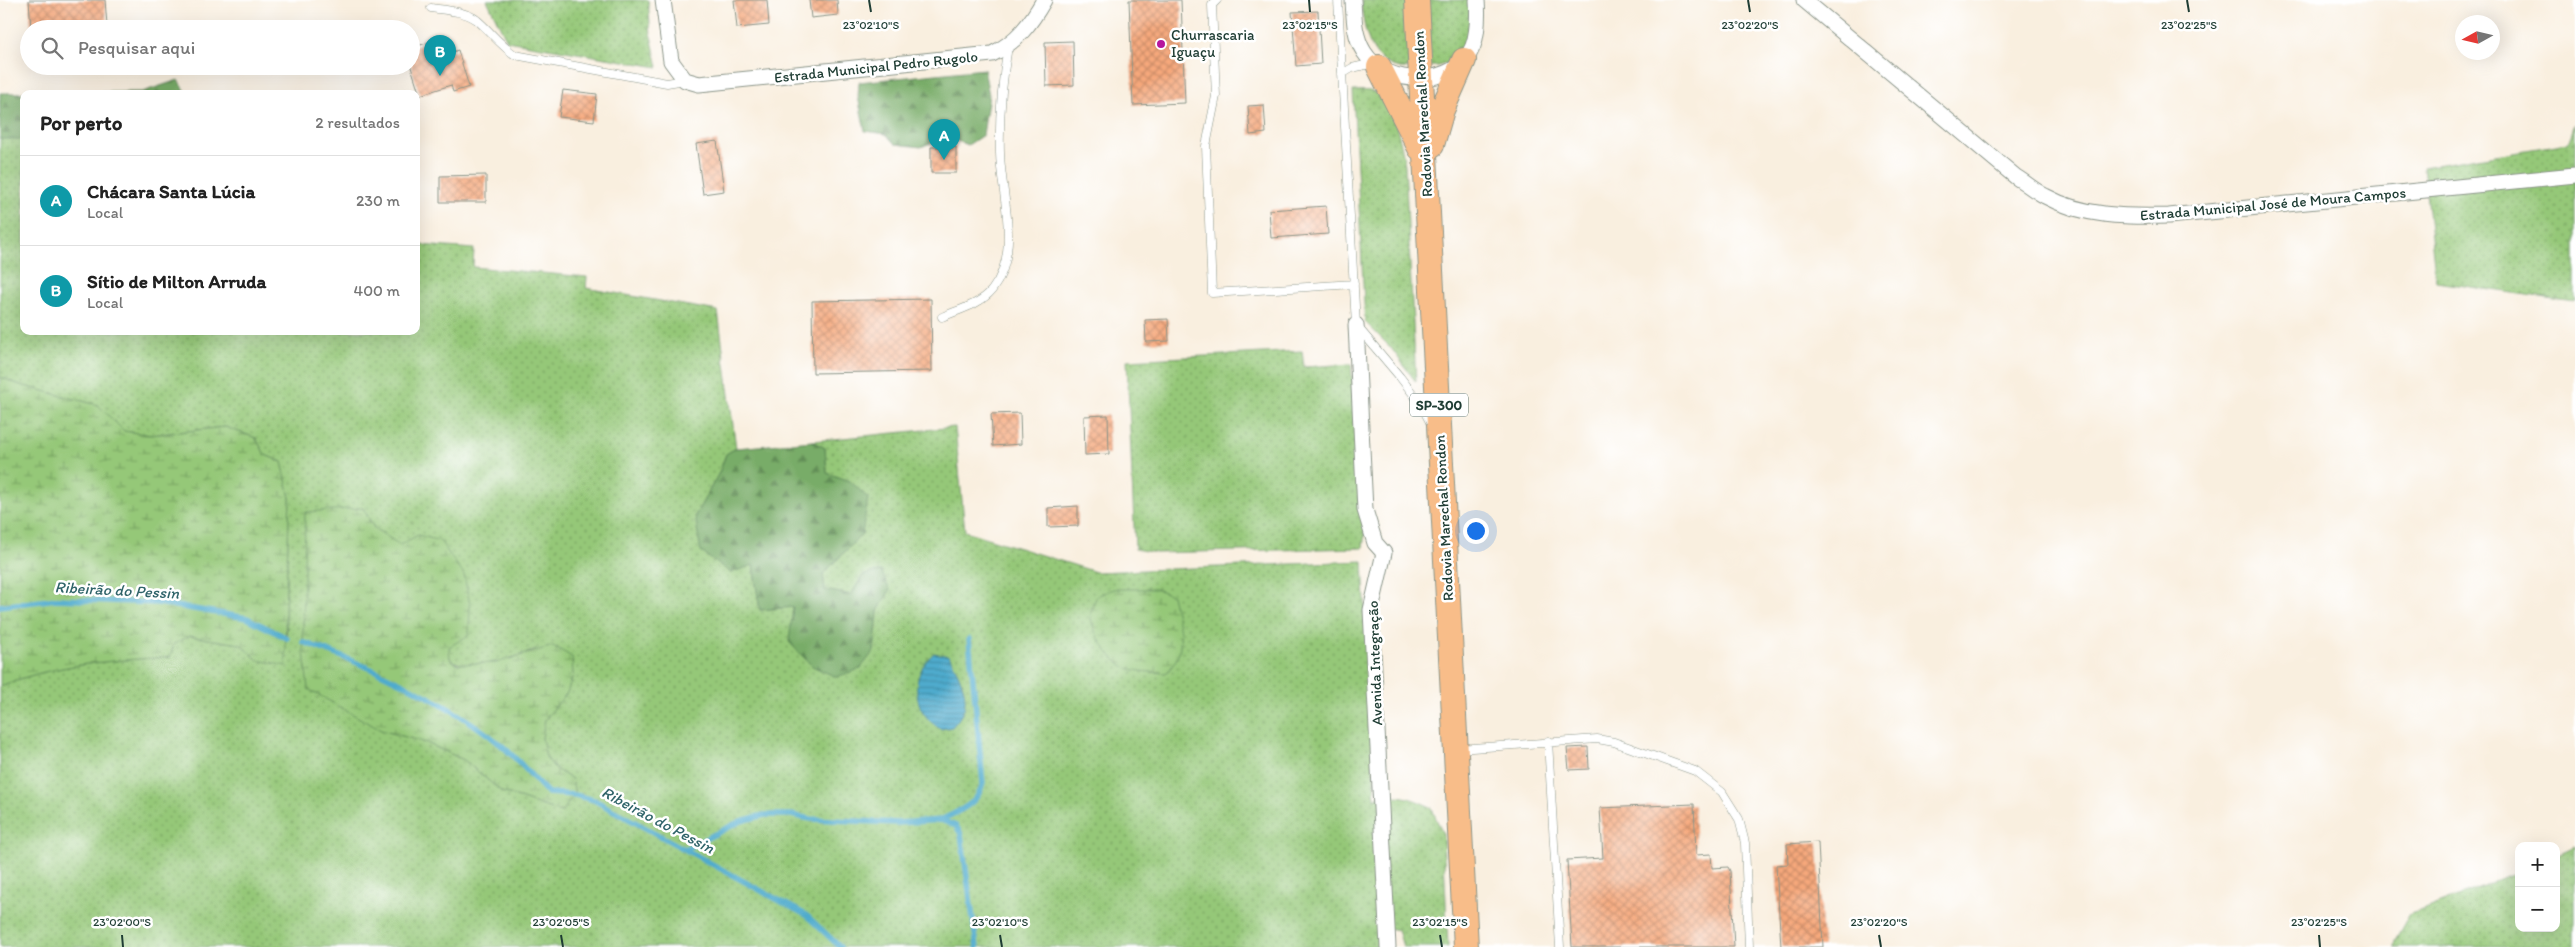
<!DOCTYPE html>
<html lang="pt">
<meta charset="utf-8">
<style>
:root{--surface:#fff;--page:#f6f6f6;--text:#222;--muted:#767676;--line:#e0e0e0;--accent:#db2777}
body{margin:0;font-family:Itim,sans-serif;background:var(--page);color:var(--text)}
.controls{position:absolute;right:15px;bottom:15px;display:grid;overflow:hidden;border-radius:10px;box-shadow:0 5px 20px #0002}
.controls button{width:45px;height:45px;display:grid;place-items:center;padding:0;border:0;border-bottom:1px solid var(--line);background:var(--surface);color:var(--text);font:25px sans-serif}
.compass{position:absolute;left:2455px;top:15px;width:45px;height:45px;border-radius:50%;background:var(--surface);box-shadow:0 5px 20px #0002;rotate:262deg}
.you{position:absolute;left:1475px;top:530px;width:18px;height:18px;margin:-12px;border:4px solid #fff;border-radius:50%;background:#1a73e8;box-shadow:0 0 0 8px #1a73e833}
.badge{display:grid;place-items:center;width:32px;height:32px;border-radius:50%;background:var(--accent);color:#fff;font-size:16px;font-weight:700}
.pin{position:absolute;translate:-50% -41px;filter:drop-shadow(0 1px 2px #0008)}
.pin::after{content:'';position:absolute;top:26px;width:18px;height:15px;background:inherit;clip-path:polygon(0 0,100% 0,50% 100%)}
.list{margin:0;padding:0;list-style:none}
h2{display:flex;justify-content:space-between;align-items:center;height:65px;margin:0;padding:0 20px;font-size:21px}
h2 small{font-size:16px;font-weight:400;color:var(--muted)}
.list li{display:grid;grid-template-columns:32px 1fr auto;gap:15px;align-items:center;box-sizing:border-box;height:90px;padding:0 20px;border-top:1px solid var(--line)}
.list b{display:block;font-size:19px;white-space:nowrap}
.list p{margin:0;font-size:16px;white-space:nowrap;color:var(--muted)}
.list em{font-size:16px;font-style:normal;color:var(--muted)}
.icon{flex:none;width:28px;height:28px;fill:none;stroke:currentColor;stroke-width:2;stroke-linecap:round;stroke-linejoin:round}
.map{position:relative;flex:none;width:2575px;height:947px;overflow:hidden}
.search{position:absolute;background:var(--surface);box-shadow:0 5px 20px #0002;left:20px;top:20px;width:400px;height:55px;display:flex;align-items:center;gap:12px;box-sizing:border-box;padding:0 18px;border-radius:28px;color:var(--muted);font-size:19px}
.panel{position:absolute;background:var(--surface);box-shadow:0 5px 20px #0002;left:20px;top:90px;width:400px;height:245px;border-radius:10px}
.map>svg:first-child{display:block}
.green{fill:url(#green-dots);stroke:#5a8256;fill-rule:evenodd}
.forest{fill:url(#forest-firs);stroke:#4c744e}
.wetland{fill:url(#wetland-marsh);stroke:#5a8256}
.water{fill:url(#water-rules);stroke:#377480}
.lines{fill:none;stroke-linecap:round;stroke-linejoin:round}
.stream{stroke:#4fabcd;stroke-width:5.5}
.building{fill:url(#building-cross-hatch)}
.lane-casing{stroke:#8c968a;stroke-width:9}
.street-casing{stroke:#8c968a;stroke-width:17}
.primary-casing{stroke:#8c968a;stroke-width:26}
.lane{stroke:#fff;stroke-width:8}
.street{stroke:#fff;stroke-width:15}
.primary{stroke:#f8bd89;stroke-width:24}
.ticks{fill:none;stroke:#1f3d34;stroke-width:2}
.poi-dot{fill:#b5179e;stroke:#fff;stroke-width:2}
.labels{text-anchor:middle;dominant-baseline:central;stroke-width:5;stroke-linejoin:round;paint-order:stroke}
.shield{fill:#fff;stroke:#627771;stroke-width:1}
.shield-label{font-size:14px;font-weight:bold;fill:#1f3d34}
.poi-label{font-size:15px;fill:#1f3d34;stroke:#fff;text-anchor:start}
.street-label{font-size:15px;fill:#1f3d34;stroke:#fff}
.water-label{font-size:16px;font-style:italic;fill:#30646a;stroke:#fff}
.ticks-label{font-size:12px;text-anchor:middle;fill:#1f3d34;stroke:#fff;stroke-width:5;stroke-linejoin:round;paint-order:stroke}
</style>
<div class="map">
<svg width="2575" height="947" viewBox="0 0 2575 947">
<defs>
<pattern id="green-dots" width="8" height="8" patternUnits="userSpaceOnUse" patternTransform="scale(1.25)"><rect width="8" height="8" fill="#95c878"/><path d="M2 2h.1M6 6h.1" fill="none" stroke="#79a463" stroke-width="1.8" stroke-linecap="round"/></pattern>
<pattern id="forest-firs" width="22" height="20" patternUnits="userSpaceOnUse" patternTransform="scale(1.25)"><rect width="22" height="20" fill="#78ac68"/><path d="M5 1l3.5 6h-7zM16 11l3.5 6h-7z" fill="#628d56"/></pattern>
<pattern id="wetland-marsh" width="20" height="14" patternUnits="userSpaceOnUse" patternTransform="scale(1.25)"><rect width="20" height="14" fill="#95c878"/><path d="M1 5h8M5 5V1M11 12h8M15 12V8" fill="none" stroke="#79a463"/></pattern>
<pattern id="water-rules" width="6" height="5" patternUnits="userSpaceOnUse" patternTransform="scale(1.25)"><rect width="6" height="5" fill="#4fabcd"/><path d="M0 2.5h6" fill="none" stroke="#418ca7"/></pattern>
<pattern id="building-cross-hatch" width="8" height="8" patternUnits="userSpaceOnUse" patternTransform="scale(1.25)"><rect width="8" height="8" fill="#f6a87c"/><path d="M0 0l8 8M0 8l8-8" fill="none" stroke="#c78a66"/></pattern>
</defs>
<rect width="100%" height="100%" fill="#fff"/>
<filter id="ink" filterUnits="userSpaceOnUse"><feTurbulence type="fractalNoise" baseFrequency=".02" numOctaves="2"/><feDisplacementMap in="SourceGraphic" scale="10" xChannelSelector="R" yChannelSelector="G"/><feConvolveMatrix kernelMatrix="1 2 1 2 8 2 1 2 1" color-interpolation-filters="sRGB"/></filter>
<filter id="wash" filterUnits="userSpaceOnUse"><feTurbulence type="fractalNoise" baseFrequency=".0096" numOctaves="4" result="noise"/><feDisplacementMap in="SourceGraphic" scale="20" xChannelSelector="R" yChannelSelector="G"/><feGaussianBlur stdDeviation="1.12" result="paint"/><feColorMatrix in="noise" values="0 0 0 0 0 0 0 0 0 0 0 0 0 0 0 0 0 1.4 0 .05"/><feComposite in="paint" operator="in"/></filter>
<g filter="url(#wash)">
<rect width="100%" height="100%" fill="#f9efdf"/>
<path class="green" d="M487,0h161l3,36 7,31 -151,-26z
M1361,0h112c-2,23 -3,57 -31,65 -6,2 -15,1 -23,2 -6,0 -13,2 -19,1 -32,-5 -37,-43 -39,-68z
M1353,91c8,0 16,-2 23,2 18,9 26,54 29,72l11,217 -25,-34 -26,-26z
M0,100h24v231h392v-96l4,10 54,4 -1,18 114,10 -1,11 132,23 18,137 -10,6 -7,19 -24,43 58,49 7,45 34,-3 80,44 4,-40 12,-21 -27,-15 -12,20 -26,-5 -2,-16 39,-40 -12,-53 -23,-8 -2,-25 -13,-7 143,-14 10,104 131,41 267,-11 12,239 2,-3c24,-3 32,0 54,10l12,27 5,113h-45l-5,-17 -16,-3v20h-1382v-261c60,-23 107,-25 170,-29l4,-13 15,-8 51,8 18,16 29,-22 -2,-30 5,-110 -8,-36 -17,-7 -9,-17 -31,-11 -74,8 -28,-4 -25,-26 -78,-20 -20,-8zM363,508l11,20 26,18 18,-11 32,124c20,15 64,-2 86,-9l37,25 -6,18 -22,26 -3,19 4,19 9,12 17,10 3,16 -14,17 -59,-20 -38,-32 -37,-17 -46,-13z
M2575,124v178l-139,-20 -13,-115 145,-24z
M1302,351l2,16 47,-3 14,169 -2,15 -207,5 -21,-4 -8,-189z
M2575,846v101h-181l1,-7 14,-25 110,-43v56h37v-73z"/>
<path class="forest" d="M984,69l5,26 -6,40 -15,10 -22,-8 -25,10 -26,-3 -9,-10 -21,-3 -7,-34 1,-15z
M178,80l10,14h-164v45h-24v-46l142,-1z
M812,441l13,7 2,25 23,8 18,17 -6,36 -39,40 2,16 26,5 12,-20 18,-4 9,19 -12,21 -4,40 -14,18 -24,8 -24,-11 -23,-24 4,-35 -33,3 -7,-45 -22,8 -30,-21 -6,-36 24,-43 7,-19 10,-6z"/>
<path class="wetland" d="M0,377l20,8 78,20 26,26 27,4 74,-8 31,11 9,17 17,7 8,36 -5,110 1,58 -28,-6 -18,-16 -51,-8 -15,8 -4,13c-63,4 -110,6 -170,29z
M363,508l11,20 26,17 18,-10 22,6 24,34 6,30 -1,30 -20,12 1,12 7,5 39,-1 57,-17 19,11 1,18 -6,18 -22,26 -3,19 4,19 9,12 17,10 3,16 -14,17 -59,-20 -38,-32 -37,-17 -46,-13 -73,-41 -5,-47 2,-130z
M1113,589h43l16,6c6,29 18,55 -6,78 -13,-1 -27,-1 -39,-5 -16,-6 -39,-40 -36,-57 1,-5 4,-10 6,-15z"/>
<path class="water" d="M934,653l15,3c7,12 17,32 16,46 0,10 -7,18 -13,25l-11,2c-30,-17 -32,-54 -7,-76z"/>
<g class="lines">
<path class="stream" d="M0,606l57,-7 101,4 89,15 40,20
M303,642c65,23 143,58 197,102 17,14 32,33 48,49l27,2 19,5 212,115 34,32
M941,820c19,-10 37,-15 42,-37l-14,-144
M685,849l56,-28 23,-6h27l20,4 87,4 43,-3 15,6 5,8 16,113"/>
</g>
<g id="blocks">
<path class="building" d="M29,0h76l2,25 -39,4h-37z
M734,0h33l2,25 -32,3z
M809,0h28l1,15 -27,3z
M1129,0h52l4,103 -52,2z
M1318,11l3,53 -25,2 -4,-54z
M442,38l5,16 11,-4 11,37 -16,5 -2,-7 -31,10 -9,-28v-19z
M1073,41l1,44 -28,1 -1,-44z
M563,90l34,4 -3,27 -35,-4z
M1264,105l2,28 -16,2 -2,-29z
M717,141l7,50 -21,3 -7,-50z
M931,147h25v26h-25z
M486,175v27h-46v-26z
M1326,206l2,28 -57,4 -2,-28z
M931,299l1,72 -119,2 -1,-72z
M1168,319l1,22 -23,1 -1,-22z
M1020,413l1,31 -28,2 -2,-32z
M1108,415l1,39 -24,1 -1,-39z
M1078,506v20l-30,1v-19z
M1588,747l1,22 -20,1 -2,-22z
M1694,804l2,51 15,-1 1,14 16,-1 2,4 4,76h-162l-5,-87 36,-2 -3,-50z
M1818,842l5,105h-42l-5,-82 12,-1 -1,-20z"/>
</g>
</g>
<g filter="url(#ink)">
<use href="#blocks" fill-opacity="0" stroke="#8c968a" stroke-width="1"/>
<g class="lines">
<g class="lane-casing">
<path id="lane" d="M1217,0l-5,5 4,91 -10,50 6,147 142,-9
M1338,0l18,325 44,52 20,26 11,21
M431,8c14,2 34,3 46,12 14,12 23,25 38,35l152,28 18,-3
M1342,74l10,-6 22,-5
M942,317c16,-7 39,-13 50,-27 30,-39 9,-93 8,-137 -1,-36 2,-72 8,-107
M1548,741l12,206
M1458,749l139,-10 17,3 81,29 27,21 17,27 6,24 4,104"/>
</g>
<g class="street-casing">
<path id="street" d="M663,0l8,61 14,19 14,4 293,-30c25,-12 39,-31 52,-54
M1353,0c1,18 1,36 11,52 22,36 93,36 109,-6 5,-14 5,-32 4,-46
M1804,0l212,177c10,6 19,14 29,19 38,21 82,21 124,20l406,-41
M1356,325l9,185 10,33 9,10 -13,57 17,337"/>
</g>
<g class="primary-casing">
<path id="primary" d="M1417,0l49,947
M1379,67l41,81
M1432,145l10,-35 22,-50"/>
</g>
<use href="#lane" class="lane"/>
<use href="#street" class="street"/>
<use href="#primary" class="primary"/>
</g>
</g>
<path class="ticks" d="M869,0l2,12M1309,0l1,12M1748,0l2,12M2187,0l2,12M122,935l1,12M561,935l2,12M1000,935l2,12M1440,935l2,12M1879,935l2,12M2319,935l1,12"/>
<circle class="poi-dot" cx="1161" cy="44" r="5"/>
<g class="labels">
<rect class="shield" x="1410" y="393.5" width="58" height="23" rx="4"/>
<g class="shield-label">
<text x="1439" y="405">SP-300</text>
</g>
<g class="poi-label">
<text x="1171" y="35">Churrascaria<tspan x="1171" dy="17">Iguaçu</tspan></text>
</g>
<g class="street-label">
<text transform="translate(876 67) rotate(-6)">Estrada Municipal Pedro Rugolo</text>
<text transform="translate(1423 114) rotate(-93)">Rodovia Marechal Rondon</text>
<text transform="translate(2273 204) rotate(-5)">Estrada Municipal José de Moura Campos</text>
<text transform="translate(1444 518) rotate(-93)">Rodovia Marechal Rondon</text>
<text transform="translate(1375 663) rotate(-92)">Avenida Integração</text>
</g>
<g class="water-label">
<text transform="translate(117 590) rotate(3)">Ribeirão do Pessin</text>
<text transform="translate(658 820) rotate(28)">Ribeirão do Pessin</text>
</g>
</g>
<g class="ticks-label">
<text x="871" y="29">23°02'10"S</text>
<text x="1310" y="29">23°02'15"S</text>
<text x="1750" y="29">23°02'20"S</text>
<text x="2189" y="29">23°02'25"S</text>
<text x="122" y="926">23°02'00"S</text>
<text x="561" y="926">23°02'05"S</text>
<text x="1000" y="926">23°02'10"S</text>
<text x="1440" y="926">23°02'15"S</text>
<text x="1879" y="926">23°02'20"S</text>
<text x="2319" y="926">23°02'25"S</text>
</g>
</svg>
<div class="controls">
<button>+</button>
<button>−</button>
</div>
<svg class="compass" viewBox="-18 -18 36 36"><path d="M0-13l5 13h-10z" fill="#e53935"/><path d="M0 13l5-13h-10z" fill="#767676"/></svg>
<div class="you"></div>
<div class="pin badge" style="left:944px;top:160px;background:#0f9aa8">A</div>
<div class="pin badge" style="left:440px;top:76px;background:#0f9aa8">B</div>
<div class="search"><svg class="icon" aria-label="search" viewBox="0 0 24 24"><circle cx="10" cy="10" r="6"/><path d="M15 15l6 6"/></svg>Pesquisar aqui</div>
<section class="panel">
<h2>Por perto<small>2 resultados</small></h2>
<ul class="list">
<li><span class="badge" style="background:#0f9aa8">A</span><div><b>Chácara Santa Lúcia</b><p>Local</p></div><em>230 m</em></li>
<li><span class="badge" style="background:#0f9aa8">B</span><div><b>Sítio de Milton Arruda</b><p>Local</p></div><em>400 m</em></li>
</ul>
</section>
</div>
